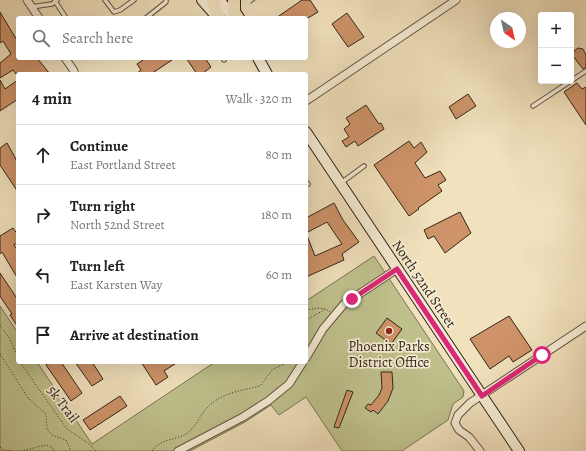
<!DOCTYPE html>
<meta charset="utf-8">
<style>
:root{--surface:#fff;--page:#f2f2f2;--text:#222;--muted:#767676;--line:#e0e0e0}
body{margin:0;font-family:Alegreya,serif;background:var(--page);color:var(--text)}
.controls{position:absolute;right:12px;top:12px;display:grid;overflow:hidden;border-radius:4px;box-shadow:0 4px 16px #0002}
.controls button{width:36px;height:36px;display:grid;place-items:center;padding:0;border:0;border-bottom:1px solid var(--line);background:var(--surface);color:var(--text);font:20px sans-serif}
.compass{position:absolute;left:490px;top:12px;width:36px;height:36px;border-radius:50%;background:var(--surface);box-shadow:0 4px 16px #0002;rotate:146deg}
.stop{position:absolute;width:12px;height:12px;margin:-9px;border:3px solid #db2777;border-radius:50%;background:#fff}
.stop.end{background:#db2777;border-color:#fff;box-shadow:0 1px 4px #0008}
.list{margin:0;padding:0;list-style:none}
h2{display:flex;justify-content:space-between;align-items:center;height:52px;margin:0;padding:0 16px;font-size:17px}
h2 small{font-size:13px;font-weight:400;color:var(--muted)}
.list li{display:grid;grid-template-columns:26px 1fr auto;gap:12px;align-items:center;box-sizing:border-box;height:60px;padding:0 16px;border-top:1px solid var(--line)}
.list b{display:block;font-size:15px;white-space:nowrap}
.list p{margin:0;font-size:13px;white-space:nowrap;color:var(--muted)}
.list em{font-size:13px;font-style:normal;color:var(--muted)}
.icon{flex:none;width:22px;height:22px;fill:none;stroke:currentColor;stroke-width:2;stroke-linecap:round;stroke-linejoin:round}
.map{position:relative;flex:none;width:586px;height:451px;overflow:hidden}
.search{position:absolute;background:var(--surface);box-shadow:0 4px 16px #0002;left:16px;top:16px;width:292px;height:44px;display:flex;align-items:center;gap:10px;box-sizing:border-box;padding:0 14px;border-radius:4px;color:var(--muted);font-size:15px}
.panel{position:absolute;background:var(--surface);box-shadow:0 4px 16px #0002;left:16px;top:72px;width:292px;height:292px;border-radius:4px}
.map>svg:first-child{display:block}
.green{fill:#bfc18d;stroke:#787453}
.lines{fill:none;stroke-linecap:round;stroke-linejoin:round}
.stream{stroke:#708077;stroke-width:1.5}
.building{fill:#ce9369;stroke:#302619;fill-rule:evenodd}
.lane-casing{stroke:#605542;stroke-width:5.5}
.street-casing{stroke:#605542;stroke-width:9}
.secondary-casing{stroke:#302619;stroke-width:12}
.highway-casing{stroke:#302619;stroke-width:14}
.path{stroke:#302619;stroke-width:1;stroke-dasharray:1 2;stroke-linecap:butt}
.lane{stroke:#f6ecd4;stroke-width:3.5}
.street{stroke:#f6ecd4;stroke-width:7}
.secondary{stroke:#f6ecd4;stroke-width:10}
.highway{stroke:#f1e1bd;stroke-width:12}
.route{stroke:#db2777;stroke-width:5}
.poi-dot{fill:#8f2418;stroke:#f6ecd4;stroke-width:1.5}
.labels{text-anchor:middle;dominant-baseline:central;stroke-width:3.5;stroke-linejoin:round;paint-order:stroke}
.street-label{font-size:14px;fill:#302619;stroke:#f6ecd4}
.poi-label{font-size:14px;fill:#302619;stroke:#f6ecd4}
</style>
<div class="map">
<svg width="586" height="451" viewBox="0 0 586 451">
<rect width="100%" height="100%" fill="#f1e1bd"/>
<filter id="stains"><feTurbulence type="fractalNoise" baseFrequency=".005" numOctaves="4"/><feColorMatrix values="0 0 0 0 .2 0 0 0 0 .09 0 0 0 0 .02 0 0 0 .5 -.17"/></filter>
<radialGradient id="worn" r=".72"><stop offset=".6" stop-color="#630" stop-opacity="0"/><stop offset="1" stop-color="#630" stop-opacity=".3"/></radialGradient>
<path class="green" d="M374,256l90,135 -1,6 -10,7 -5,16 -46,31h-60l-36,-54 -27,18 -8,-10 -26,17 -55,29h-190v-145l18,27v29h19l55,82 123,-82h91v-61z"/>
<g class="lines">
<path class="stream" d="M251,3l4,-3"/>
</g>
<path class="building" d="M302,0h8l8,12 -10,6h-32z
M0,12l18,30v16h19l13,16h-34l-3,-4 -13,8v-15l11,-9 -8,-13 -3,2z
M347,13l17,24 -16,10 -16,-23z
M578,48l5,1 3,6v12l-3,2 -10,-13 1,-5z
M146,58h29l-24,16h-15l5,-4 -4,-6z
M186,58h19l6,9 -9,7h-5z
M0,80l5,9 13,-9v19l-18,12z
M577,83l5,6 4,-2v38l-22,-33z
M468,94l8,12 -20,13 -7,-12z
M366,105l13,19 2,-1 3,6 -26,17 -3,-5 -9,6 -4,-6 7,-4 -5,-8 6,-5 -4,-6z
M409,141l5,7 7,-6 6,10 -12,11 10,15 15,-7 6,9 -8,5 4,6 -24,17 1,1 -10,7 -35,-51z
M7,143l11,20v29l-18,-27v-17z
M334,203l9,17 16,22 -17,12 2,6 -38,17v-59zM327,222l15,22 -27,12 -9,-23z
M460,212l11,21 -26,20 -11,-17 -6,3 -4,-9z
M13,228l5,7v7l-4,3 4,6v28l-16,-27 -2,2v-18z
M0,273l18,27v27l-8,-12 2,-1 -12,-18z
M509,316l23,34 -19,12 -4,-6 -19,13 -20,-30z
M387,318l15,11 -11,15 -15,-11z
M50,362h11l21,31 -11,8 -25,-36z
M75,362h17l11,17 -11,7z
M141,362h37l-14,9 4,6 -12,8z
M381,372h11l1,16 -5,13 -10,13 -5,-4 -2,2 -6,-4 3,-4 3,1 8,-10 3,-7z
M347,390l6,2 -14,36 -5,-1z
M120,396l7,10 -37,24 -7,-10z"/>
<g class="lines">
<g class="lane-casing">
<path id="lane" d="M105,0l9,12 6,-2 14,-10
M55,1l11,17
M31,7l21,-3 5,-4
M146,18l20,-16v-2
M224,58v2
M533,106l53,-35
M306,182l2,2
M341,183l23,-17"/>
</g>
<g class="street-casing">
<path id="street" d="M27,0l12,18
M65,58l9,13
M306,101l150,-101
M306,358l17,-29 21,-25 53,-35
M178,451l65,-34 25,-16 21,-17 14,-22
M480,451l-11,-14 -10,-7 -4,-7 3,-8 12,-12 116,-77"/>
</g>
<g class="secondary-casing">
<path id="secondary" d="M202,0l15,17
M220,0l12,18
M258,58l9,16
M306,132l213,319"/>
</g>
<g class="highway-casing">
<path id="highway" d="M213,0l1,7 5,11
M234,0v12l4,6"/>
</g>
<path class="path" d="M306,310l13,-2 6,1
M306,320l20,-11 4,3
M0,325l10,14 8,19
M0,354l28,44 18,16 1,15 5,6 14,5 5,11
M20,362l46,66c10,8 22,13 30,23
M0,447l3,3 9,1
M21,451l25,-6 7,3 1,3
M152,451c10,-14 26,-10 37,-19 7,-6 11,-16 17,-23 14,-16 34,-18 54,-23l13,-17 16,-7"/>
<use href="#lane" class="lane"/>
<use href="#street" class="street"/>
<use href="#secondary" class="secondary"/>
<use href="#highway" class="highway"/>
</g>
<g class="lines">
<path class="route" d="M352,299l45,-30 85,127 60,-41"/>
</g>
<circle class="poi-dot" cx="389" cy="331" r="4"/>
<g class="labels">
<g class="street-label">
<text transform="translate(424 284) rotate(56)">North 52nd Street</text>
<text transform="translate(63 404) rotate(53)">5k Trail</text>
</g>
<g class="poi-label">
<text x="389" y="346">Phoenix Parks<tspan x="389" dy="16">District Office</tspan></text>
</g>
</g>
<rect width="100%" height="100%" filter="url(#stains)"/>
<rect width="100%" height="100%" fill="url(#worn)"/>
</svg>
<div class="controls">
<button>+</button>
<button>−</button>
</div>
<svg class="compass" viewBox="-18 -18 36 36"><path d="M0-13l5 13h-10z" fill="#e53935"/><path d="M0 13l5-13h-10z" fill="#767676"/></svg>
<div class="stop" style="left:542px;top:355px"></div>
<div class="stop end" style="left:352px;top:299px"></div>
<div class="search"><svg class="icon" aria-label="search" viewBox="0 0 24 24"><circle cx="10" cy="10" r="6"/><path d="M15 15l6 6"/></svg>Search here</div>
<section class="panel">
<h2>4 min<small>Walk · 320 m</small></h2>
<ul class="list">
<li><svg class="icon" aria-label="ahead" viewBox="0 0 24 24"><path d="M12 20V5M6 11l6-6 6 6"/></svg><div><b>Continue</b><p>East Portland Street</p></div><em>80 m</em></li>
<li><svg class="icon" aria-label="right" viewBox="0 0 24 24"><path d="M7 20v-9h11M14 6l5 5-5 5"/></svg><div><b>Turn right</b><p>North 52nd Street</p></div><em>180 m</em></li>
<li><svg class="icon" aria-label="left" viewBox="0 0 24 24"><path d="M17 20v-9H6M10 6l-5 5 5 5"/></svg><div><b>Turn left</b><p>East Karsten Way</p></div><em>60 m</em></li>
<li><svg class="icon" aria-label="arrive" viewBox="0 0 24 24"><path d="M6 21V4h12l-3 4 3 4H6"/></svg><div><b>Arrive at destination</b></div></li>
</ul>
</section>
</div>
